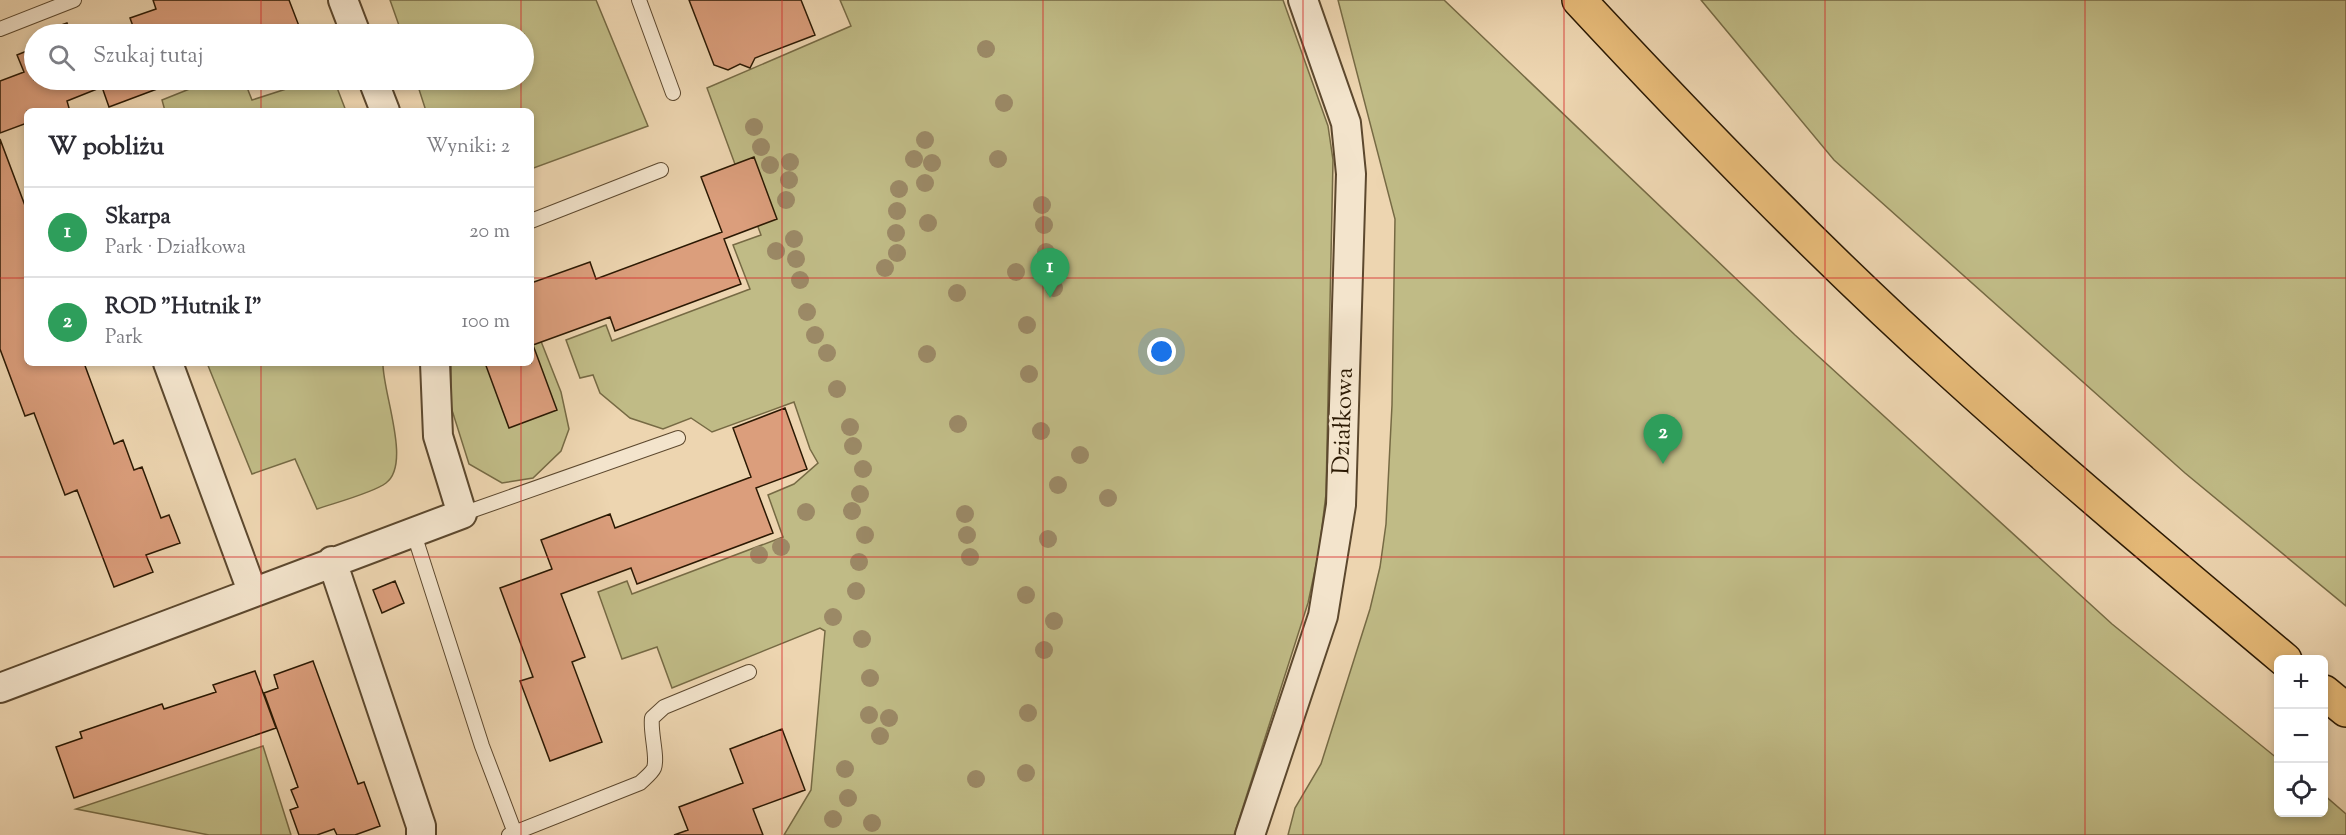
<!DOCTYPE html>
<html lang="pl">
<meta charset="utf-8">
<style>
:root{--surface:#fff;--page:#f7f7f7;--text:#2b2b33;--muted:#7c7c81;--line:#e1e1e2;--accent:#111827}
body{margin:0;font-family:"Sorts Mill Goudy",serif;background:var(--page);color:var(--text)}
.controls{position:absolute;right:18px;bottom:18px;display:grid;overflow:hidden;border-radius:9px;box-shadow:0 3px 9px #0003}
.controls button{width:54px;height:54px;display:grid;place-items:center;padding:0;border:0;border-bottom:2px solid var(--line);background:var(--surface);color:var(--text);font:30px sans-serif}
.you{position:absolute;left:1162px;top:352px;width:21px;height:21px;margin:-15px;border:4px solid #fff;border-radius:50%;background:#1a73e8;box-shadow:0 0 0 9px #1a73e833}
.badge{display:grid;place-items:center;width:39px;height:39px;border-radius:50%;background:var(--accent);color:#fff;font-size:20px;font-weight:700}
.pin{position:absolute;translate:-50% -50px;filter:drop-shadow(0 2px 3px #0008)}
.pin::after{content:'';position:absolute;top:32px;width:21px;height:18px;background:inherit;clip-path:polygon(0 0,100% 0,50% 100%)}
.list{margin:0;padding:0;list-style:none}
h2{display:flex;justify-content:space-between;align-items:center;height:78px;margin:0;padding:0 24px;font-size:26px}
h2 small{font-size:20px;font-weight:400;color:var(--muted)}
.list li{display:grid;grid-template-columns:39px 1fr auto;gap:18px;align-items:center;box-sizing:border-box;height:90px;padding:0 24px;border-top:2px solid var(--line)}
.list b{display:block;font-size:22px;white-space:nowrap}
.list p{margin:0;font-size:20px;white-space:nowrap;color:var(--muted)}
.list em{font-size:20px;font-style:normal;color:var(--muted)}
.icon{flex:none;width:33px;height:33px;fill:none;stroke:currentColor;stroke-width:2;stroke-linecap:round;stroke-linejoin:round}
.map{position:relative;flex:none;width:2346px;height:835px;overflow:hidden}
.search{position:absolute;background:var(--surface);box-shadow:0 3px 9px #0003;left:24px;top:24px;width:510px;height:66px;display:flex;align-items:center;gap:15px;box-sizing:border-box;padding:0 21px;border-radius:33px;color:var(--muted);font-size:22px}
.panel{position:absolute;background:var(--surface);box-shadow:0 3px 9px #0003;left:24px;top:108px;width:510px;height:258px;border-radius:9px}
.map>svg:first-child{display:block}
.green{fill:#c0bb86;stroke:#766a44;stroke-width:1.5}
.building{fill:#db9e7c;stroke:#2b1903;stroke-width:1.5}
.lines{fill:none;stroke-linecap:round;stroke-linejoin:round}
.lane-casing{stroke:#5c482e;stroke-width:16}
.street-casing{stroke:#5c482e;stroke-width:32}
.primary-casing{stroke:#2b1903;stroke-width:36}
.lane{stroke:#f3e4cc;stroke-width:14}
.street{stroke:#f3e4cc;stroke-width:28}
.primary{stroke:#e6ba78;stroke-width:33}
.tree{fill:#9b8966}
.grid{fill:none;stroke:#d62828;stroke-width:1.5;stroke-opacity:0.55}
.labels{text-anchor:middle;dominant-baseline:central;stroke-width:6;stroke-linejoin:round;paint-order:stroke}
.street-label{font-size:24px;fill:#2b1903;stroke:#f3e4cc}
</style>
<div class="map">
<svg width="2346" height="835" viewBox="0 0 2346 835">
<rect width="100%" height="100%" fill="#edd5b0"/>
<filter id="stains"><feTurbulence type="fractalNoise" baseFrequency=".00333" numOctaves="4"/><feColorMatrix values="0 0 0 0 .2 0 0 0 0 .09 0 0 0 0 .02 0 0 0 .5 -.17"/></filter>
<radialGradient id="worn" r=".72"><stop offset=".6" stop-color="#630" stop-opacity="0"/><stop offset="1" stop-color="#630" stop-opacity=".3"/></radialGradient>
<path class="green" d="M390,0h206l52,126 -117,43v-58h-105l-10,-31h108v-46h-122z
M840,0h443l45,126 5,34 -7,334 -7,57 -11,52 -74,232h-450l27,-45 14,-159 -5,-3 -148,60 -15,-41 -35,12 -24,-67 29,-11 5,13 151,-57 -15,-42 26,-11 24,-21 -8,-14 -16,-47 -82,30 -21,-14 -28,11 -33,-11 -30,-25 -7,-18 -13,3 -14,-38 40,-15 6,16 138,-52 -17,-44 28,-10 -54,-147 144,-62z
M1338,0h106l351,335 317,289 166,135v53h46v-17l22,19v21h-1058l7,-27 26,-44 49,-155 10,-42 6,-43 6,-119 3,-186z
M1701,0h645v606l-161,-133 -351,-313z
M190,80h54l8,20 62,-20h20l12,31h-181l-3,-11 30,-12z
M531,316l30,76 8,37 -8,22 -28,27 -31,5 -33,-19 -18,-57v-44h80z
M207,363h176c-1,28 29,101 3,120 -13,10 -52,20 -69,26l-22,-50 -43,15z
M263,746l28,89h-82l-133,-26z"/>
<path class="building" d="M153,0h136l10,26 -10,4 2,4h-170l13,-5 -4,-11 26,-9z
M689,0h112l14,35 -60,23 -5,10 -10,-4 -12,6 -14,-5z
M67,23l5,11h-36z
M34,48v32h128l-7,2 2,7 -48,18 -7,-20 -35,14 2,7 -8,3h-34v12l-27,10v-52l24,-9 -7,-17z
M0,139l27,72v152h57l30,81 9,-4 11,30 8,-3 19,51 8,-3 11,28 -34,12 7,17 -39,15 -37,-97 -12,5 -31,-82 -9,3 -25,-67z
M754,157l23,62 -53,20 17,45 -126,47 -5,-14 -77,28 24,65 -48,18 -24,-65h46v-80l59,-21 6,17 126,-47 -21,-55z
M785,408l22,61 -51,19 17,45 -136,51 -6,-16 -70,26 24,63 -13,5 30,80 -52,19 -30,-80 13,-4 -33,-89 52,-19 -11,-29 69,-26 5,14 136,-51 -18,-49z
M395,581l9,22 -22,10 -9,-23z
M313,661l45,123 6,-2 16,44 -25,9h-18l-3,-6 -17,6h-18l-9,-25 8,-3 -7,-17 7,-3 -34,-94 14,-5 -4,-13z
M255,671l21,57 -202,70 -18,-51 26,-9 -2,-6 82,-28 2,5 52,-17 -3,-7z
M782,729l23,61 -52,19 10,26h-89l14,-5 -9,-23 64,-24 -13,-34z"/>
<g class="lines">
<g class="lane-casing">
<path id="lane" d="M639,0l34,93
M0,29l74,-29
M531,221l130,-51
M462,514l216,-76
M413,531l69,215 33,87
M509,835l131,-52c4,-4 12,-10 14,-15 4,-11 -4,-36 -2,-50l12,-11 85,-35"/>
</g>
<g class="street-casing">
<path id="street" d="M343,0l13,34
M373,80l12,31
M168,363l84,228
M332,561l89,265v9
M0,688l462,-174 -24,-78 -3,-73
M1250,835l73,-219 18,-111 10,-331 -5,-51 -43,-123"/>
</g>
<g class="primary-casing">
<path id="primary" d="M1579,0c120,129 243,256 374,374 108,98 220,192 332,286
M2324,692l22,18"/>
</g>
<use href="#lane" class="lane"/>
<use href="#street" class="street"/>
<use href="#primary" class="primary"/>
</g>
<g class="tree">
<circle cx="986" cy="49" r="9"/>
<circle cx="1004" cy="103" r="9"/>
<circle cx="754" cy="127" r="9"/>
<circle cx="925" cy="140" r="9"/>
<circle cx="761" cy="147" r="9"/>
<circle cx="914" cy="159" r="9"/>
<circle cx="998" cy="159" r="9"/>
<circle cx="790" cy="162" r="9"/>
<circle cx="932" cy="163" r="9"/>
<circle cx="770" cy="165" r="9"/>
<circle cx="789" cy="180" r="9"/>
<circle cx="925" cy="183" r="9"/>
<circle cx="899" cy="189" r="9"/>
<circle cx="786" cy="200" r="9"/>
<circle cx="1042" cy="205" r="9"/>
<circle cx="897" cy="211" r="9"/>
<circle cx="928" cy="223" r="9"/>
<circle cx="1044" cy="225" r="9"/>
<circle cx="896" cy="233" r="9"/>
<circle cx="794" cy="239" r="9"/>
<circle cx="776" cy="251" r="9"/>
<circle cx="1046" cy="252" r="9"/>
<circle cx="897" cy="253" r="9"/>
<circle cx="796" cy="259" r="9"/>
<circle cx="885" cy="268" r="9"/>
<circle cx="1016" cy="272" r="9"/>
<circle cx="800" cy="280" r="9"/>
<circle cx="1054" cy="288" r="9"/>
<circle cx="957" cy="293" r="9"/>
<circle cx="807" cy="312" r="9"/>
<circle cx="1027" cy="325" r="9"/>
<circle cx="815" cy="335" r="9"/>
<circle cx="827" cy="353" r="9"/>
<circle cx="927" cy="354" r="9"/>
<circle cx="1029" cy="374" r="9"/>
<circle cx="837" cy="389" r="9"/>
<circle cx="958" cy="424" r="9"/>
<circle cx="850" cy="427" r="9"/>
<circle cx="1041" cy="431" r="9"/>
<circle cx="853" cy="446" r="9"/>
<circle cx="1080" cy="455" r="9"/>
<circle cx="863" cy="469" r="9"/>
<circle cx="1058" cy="485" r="9"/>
<circle cx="860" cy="494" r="9"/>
<circle cx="1108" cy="498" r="9"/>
<circle cx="852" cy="511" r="9"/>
<circle cx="806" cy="512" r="9"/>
<circle cx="965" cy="514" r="9"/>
<circle cx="865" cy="535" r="9"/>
<circle cx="967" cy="535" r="9"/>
<circle cx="1048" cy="539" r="9"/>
<circle cx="781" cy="547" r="9"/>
<circle cx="759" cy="555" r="9"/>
<circle cx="970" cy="557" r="9"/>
<circle cx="859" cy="562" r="9"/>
<circle cx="856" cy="591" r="9"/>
<circle cx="1026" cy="595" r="9"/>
<circle cx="833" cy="617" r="9"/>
<circle cx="1054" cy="621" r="9"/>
<circle cx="862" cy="639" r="9"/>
<circle cx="1044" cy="650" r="9"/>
<circle cx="870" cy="678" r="9"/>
<circle cx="1028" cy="713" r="9"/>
<circle cx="869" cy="715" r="9"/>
<circle cx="889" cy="718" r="9"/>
<circle cx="880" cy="736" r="9"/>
<circle cx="845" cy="769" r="9"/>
<circle cx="1026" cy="773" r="9"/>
<circle cx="976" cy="779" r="9"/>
<circle cx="848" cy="798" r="9"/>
<circle cx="833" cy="819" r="9"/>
<circle cx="872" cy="823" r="9"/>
</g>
<path class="grid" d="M261,0v34M521,0v34M782,0v835M1043,0v835M1303,0v835M1564,0v835M1825,0v835M2085,0v835M261,80v31M521,80v31M0,278h27M531,278h1815M261,363v472M521,363v472M0,557h2346"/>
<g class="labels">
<g class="street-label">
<text transform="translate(1344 421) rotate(-88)">Działkowa</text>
</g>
</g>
<rect width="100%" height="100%" filter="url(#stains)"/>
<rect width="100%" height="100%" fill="url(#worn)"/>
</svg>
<div class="controls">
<button>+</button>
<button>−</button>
<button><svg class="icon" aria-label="locate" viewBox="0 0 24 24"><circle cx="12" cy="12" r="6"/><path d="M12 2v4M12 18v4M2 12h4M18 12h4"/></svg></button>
</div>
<div class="you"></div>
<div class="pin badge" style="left:1050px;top:298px;background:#2e9e5b">1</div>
<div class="pin badge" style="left:1663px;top:464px;background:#2e9e5b">2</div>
<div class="search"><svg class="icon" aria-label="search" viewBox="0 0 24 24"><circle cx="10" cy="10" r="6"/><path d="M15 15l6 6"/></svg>Szukaj tutaj</div>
<section class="panel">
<h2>W pobliżu<small>Wyniki: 2</small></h2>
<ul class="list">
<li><span class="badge" style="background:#2e9e5b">1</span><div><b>Skarpa</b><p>Park · Działkowa</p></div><em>20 m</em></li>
<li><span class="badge" style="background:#2e9e5b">2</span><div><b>ROD &quot;Hutnik I&quot;</b><p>Park</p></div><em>100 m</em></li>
</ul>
</section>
</div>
